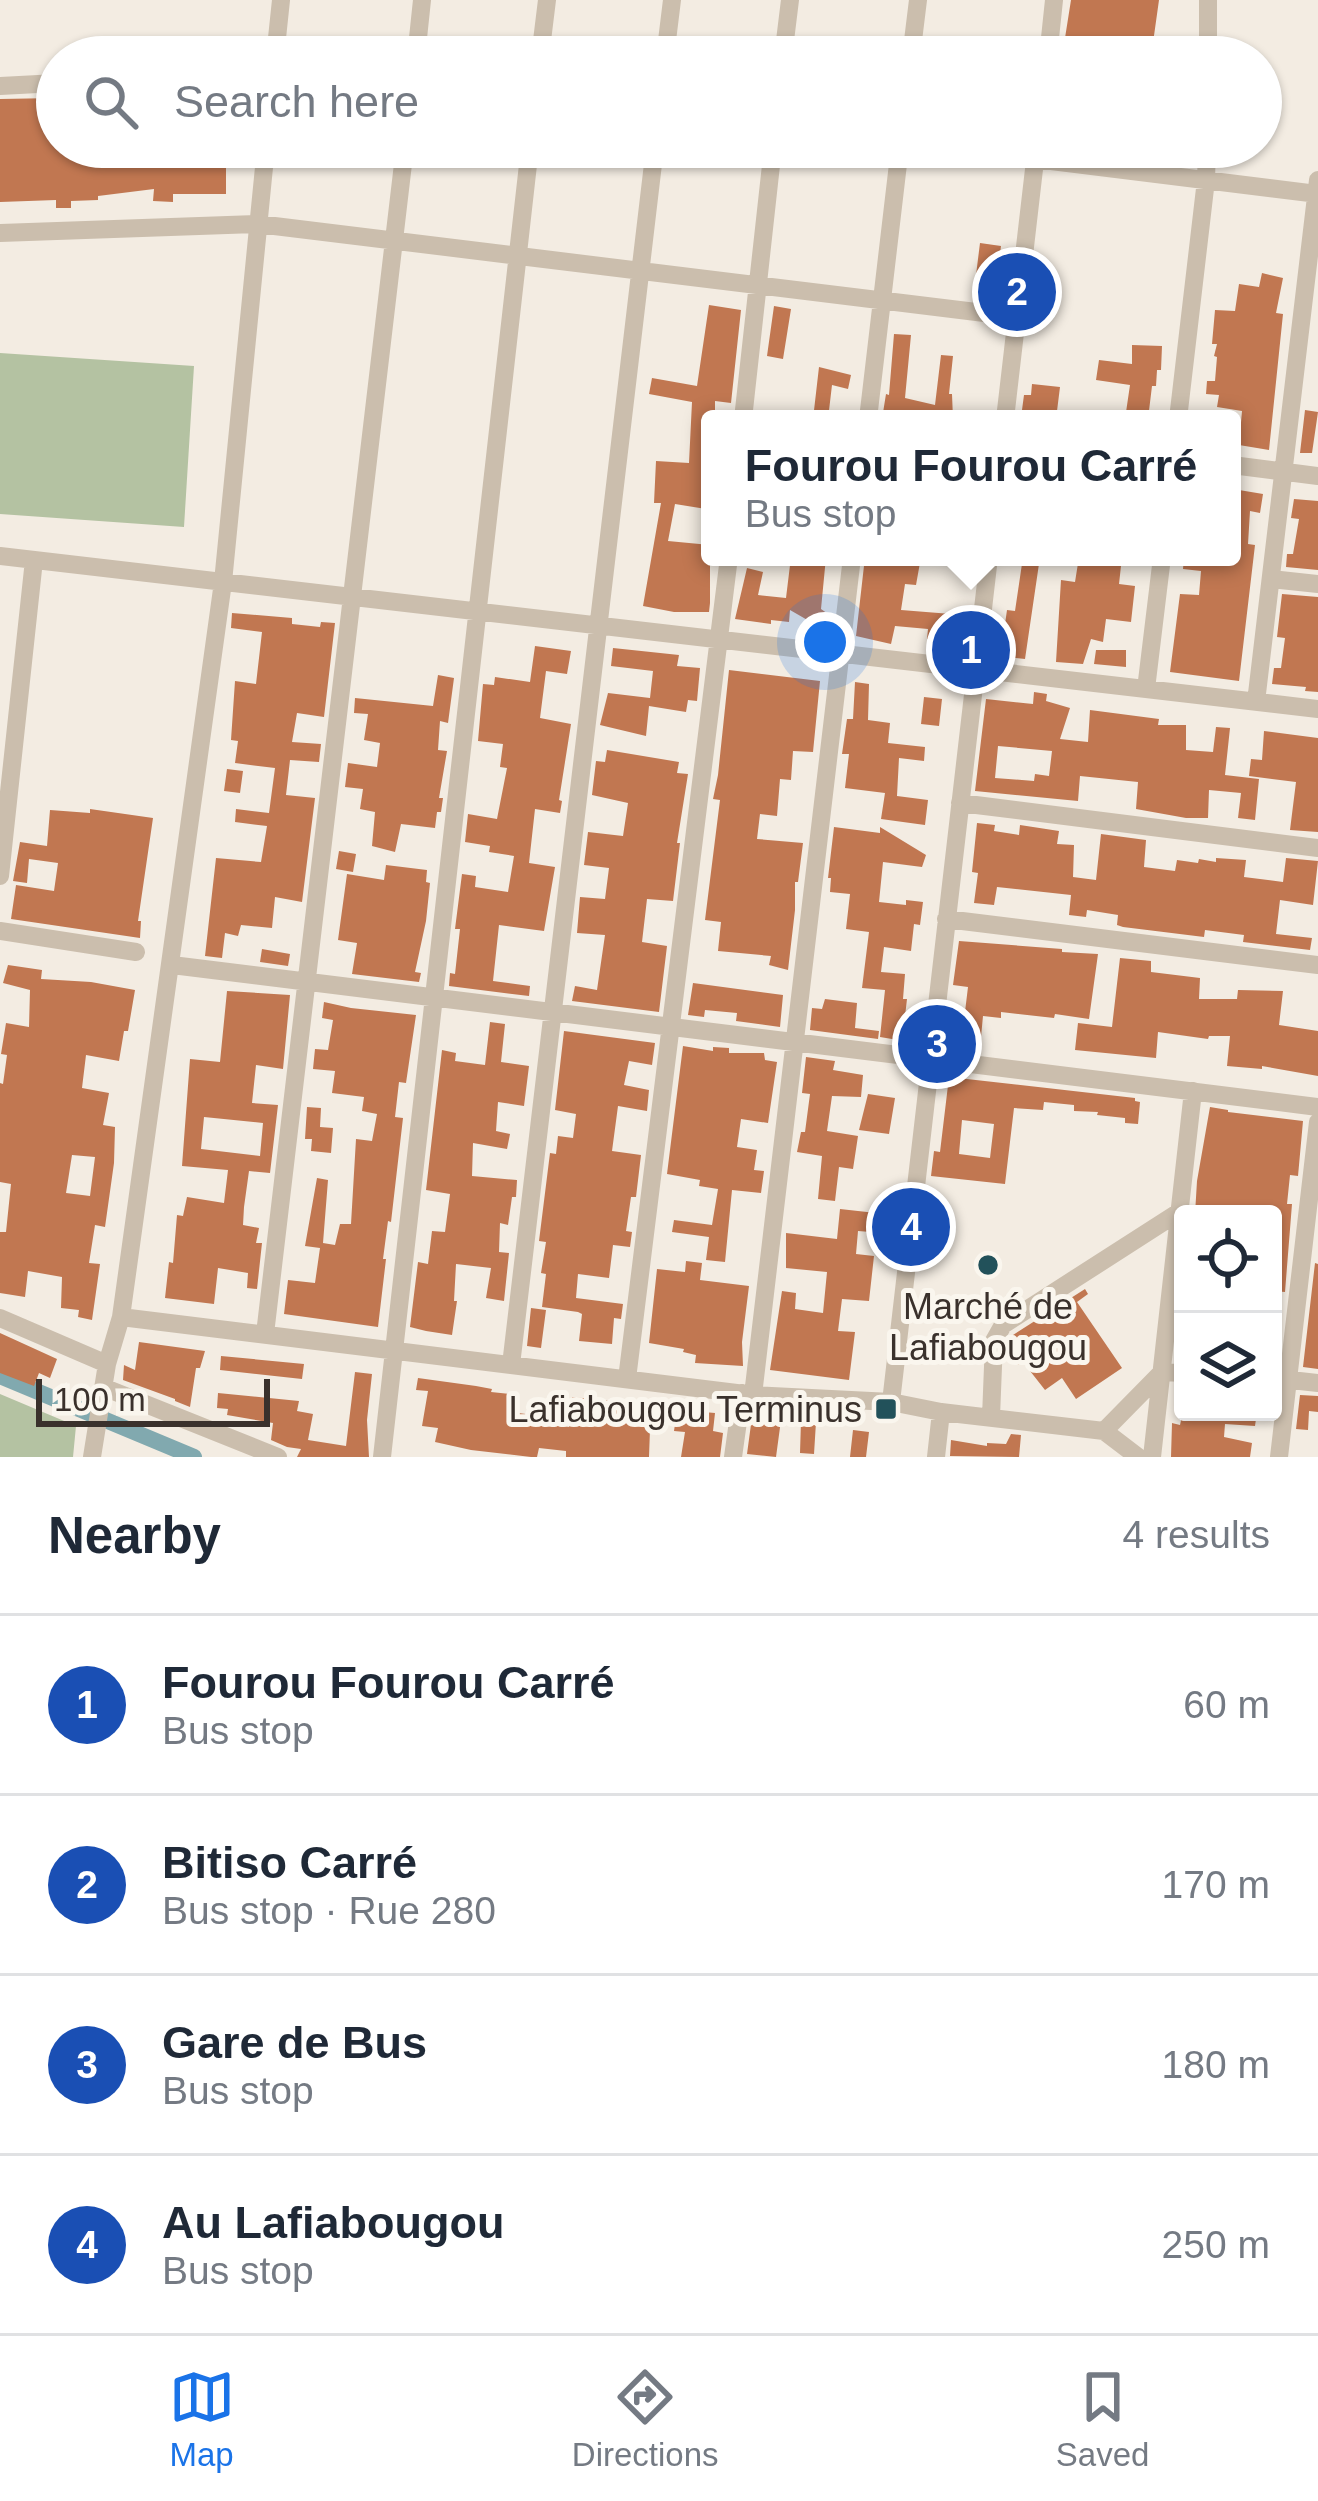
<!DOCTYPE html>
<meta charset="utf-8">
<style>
:root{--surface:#fff;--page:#f2f2f3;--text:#1f2937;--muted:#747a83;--line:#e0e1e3;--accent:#1a73e8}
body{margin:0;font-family:Helvetica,sans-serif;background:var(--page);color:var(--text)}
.controls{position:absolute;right:36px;bottom:36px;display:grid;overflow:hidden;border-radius:12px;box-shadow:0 3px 9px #0004}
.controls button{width:108px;height:108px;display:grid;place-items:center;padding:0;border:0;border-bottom:3px solid var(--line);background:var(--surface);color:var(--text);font:60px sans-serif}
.scale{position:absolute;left:36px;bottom:30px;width:234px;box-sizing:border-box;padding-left:12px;border:6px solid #3a312c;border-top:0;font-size:33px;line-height:42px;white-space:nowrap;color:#3a312c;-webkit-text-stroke:9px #faf6ee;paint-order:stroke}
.you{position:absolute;left:825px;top:642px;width:42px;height:42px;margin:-30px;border:9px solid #fff;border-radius:50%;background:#1a73e8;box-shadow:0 0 0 18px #1a73e833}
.badge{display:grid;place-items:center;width:78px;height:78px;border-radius:50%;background:var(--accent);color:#fff;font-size:39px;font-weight:700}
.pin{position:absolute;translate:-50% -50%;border:6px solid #fff;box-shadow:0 3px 12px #0006}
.popup{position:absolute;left:701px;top:410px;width:540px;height:156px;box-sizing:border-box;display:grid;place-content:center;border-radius:12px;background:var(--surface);filter:drop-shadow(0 3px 9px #0005);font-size:39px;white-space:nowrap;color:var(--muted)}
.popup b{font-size:45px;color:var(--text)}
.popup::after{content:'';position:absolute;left:50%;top:100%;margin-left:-24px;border:24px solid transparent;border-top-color:var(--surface)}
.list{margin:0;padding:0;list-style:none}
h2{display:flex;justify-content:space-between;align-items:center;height:156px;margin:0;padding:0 48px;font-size:51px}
h2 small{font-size:39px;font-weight:400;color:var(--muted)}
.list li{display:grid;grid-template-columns:78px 1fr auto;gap:36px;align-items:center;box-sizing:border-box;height:180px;padding:0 48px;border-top:3px solid var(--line)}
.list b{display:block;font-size:45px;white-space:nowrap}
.list p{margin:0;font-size:39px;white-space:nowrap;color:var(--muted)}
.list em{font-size:39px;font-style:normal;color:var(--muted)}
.icon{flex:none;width:66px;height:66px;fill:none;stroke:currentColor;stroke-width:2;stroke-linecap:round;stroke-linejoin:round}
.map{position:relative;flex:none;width:1318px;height:1457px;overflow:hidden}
.search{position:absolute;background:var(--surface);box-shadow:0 3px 9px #0004;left:36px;right:36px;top:36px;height:132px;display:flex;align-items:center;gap:30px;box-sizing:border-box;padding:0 42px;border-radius:66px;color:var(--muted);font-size:45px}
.sheet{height:876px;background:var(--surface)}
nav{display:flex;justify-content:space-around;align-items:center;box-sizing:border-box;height:168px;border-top:3px solid var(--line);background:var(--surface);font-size:33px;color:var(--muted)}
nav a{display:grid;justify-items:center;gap:6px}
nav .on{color:var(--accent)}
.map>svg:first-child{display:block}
.green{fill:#b4c2a2}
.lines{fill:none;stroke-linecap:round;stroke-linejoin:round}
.canal{stroke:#81a9af;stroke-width:16}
.building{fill:#c17751;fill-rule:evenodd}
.street{stroke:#cbbead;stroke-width:18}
.poi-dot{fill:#22515a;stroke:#faf6ee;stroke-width:4.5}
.labels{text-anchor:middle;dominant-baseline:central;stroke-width:10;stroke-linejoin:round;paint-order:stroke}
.poi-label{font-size:36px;fill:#3a312c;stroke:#faf6ee}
</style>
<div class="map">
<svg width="1318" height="1457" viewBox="0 0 1318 1457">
<rect width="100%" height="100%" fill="#f3ece2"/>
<path class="green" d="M1058,147h123v13l-124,2z
M0,353l194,13 -10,161 -184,-13z
M0,1394l76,32 -3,31h-73z"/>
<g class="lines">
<path class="canal" d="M0,1376l194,81"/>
</g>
<path class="building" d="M1071,0h88l-8,57h-89z
M57,98v49h90v6l36,1v-7h43v47h-53v8l-20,-1 1,-12 -56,7v4l-27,1v7h-15v-8l-56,2v-103z
M980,243l21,3 -5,39 -21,-2z
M1262,273l21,5 -7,35 7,1 -14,136 -30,-5 3,-34 -25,-4 2,-12 -13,-1 1,-13h8l2,-24 -3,-1 3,-12h-5l3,-34 20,1 4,-27 20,3z
M709,305l32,5 -10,93 -16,-2v18h-5v76l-4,14 -31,-5 -7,37 42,4v58l-1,9h-35l-31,-6 18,-103h-7l2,-42 33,2 3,-61 -43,-8 3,-16 45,8z
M774,306l17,3 -8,50 -16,-3z
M894,334l17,1 -6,63 30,7 6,-50 12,1 -4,38h3l1,25h-71l4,-25 3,1z
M1132,345l30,1 -1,24h-4l-1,16h-4l-4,33h-23l5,-34 -34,-5 3,-20 33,4z
M819,367l32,8 -3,14 -16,-4 -4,34h-15z
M1032,384l28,3 -4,32 -23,-2 -2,-7h-9l2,-15h7z
M1305,410l13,2 -6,41h-12z
M1239,490l24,4 -3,19 -10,-2 -2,33 7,1 -16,136 -69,-9 10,-78 19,1 2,-24 -18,-2 1,-12h48v-42z
M1294,499l24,2v69l-32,-3 1,-13h6l6,-35 -8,-1z
M791,557h35l-5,52 10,7 -8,13 -33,-19 -1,12 -18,-2v4l-36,-5 12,-51 16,4 -5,23 28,3z
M865,557h56l-5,28 -11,-1 -4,26 50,4 -3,28 -21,-3 1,-10 -33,-3 -4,18 -35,-8z
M1023,557h17l-15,102 -34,-4 2,-18 10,1 4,-28 8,1z
M1079,557h43l-3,27 16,2 -4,36 -25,-3 -3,23 -12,-3 -8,25 -27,-2 5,-82 14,2z
M1282,594l36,3v95l-13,-1 1,-4 -34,-3 2,-16h7l4,-30 -8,-1z
M232,613l60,5v6l28,3 1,-5 14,1 -11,94 -27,-4 -5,29 29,2 -2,18 -29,-2 -4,35 29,3 -13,104 -27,-5 -3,31 -31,-3 -3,11 -13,-3 -3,25 -17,-2 11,-98 45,4 6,-36 -32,-4 1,-13 33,4 6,-45 -40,-5 3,-22 -7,-1 4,-59 21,3 6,-52 -31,-4z
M535,646l36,5 -4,23 -21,-3 -6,47 31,6 -12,76 3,1 -2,12 -25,-4 -6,54 26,4 -11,64 -45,-6 -6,56 37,5 -1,10 -80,-10 1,-13 5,1 5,-45h-5l7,-55 14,2 -1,11 33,5 6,-36 -25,-4 1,-6 -25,-4 3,-28 29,5 10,-51 -7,-1 3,-23 -25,-3 5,-57 11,1 1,-8 35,5z
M613,648l66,7 -2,11 23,2 -3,33 -9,-1 -2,12 -37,-6 -3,30 -46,-11 8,-32 42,5 3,-27 -42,-5z
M1096,650h30v17l-32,-3z
M729,670l91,11 -7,71 -20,-1 -2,29 -11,-1 -3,37 -17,-2 -3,25 46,4 -5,39h-3v28l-7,60 -19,-5 2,-9 -53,-5 3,-29 -16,-2 15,-120 -7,-1 5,-24z
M438,675l16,3 -6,45 -8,-2 -2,29 9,1 -8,47h4l-2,14h-4l-2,16 -34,-4 -6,28 -23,-6 3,-34 -15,-3 3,-20 -18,-2 3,-24 29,4 3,-24 -16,-3 4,-26 -14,-1 1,-15 78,8z
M855,682l14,2 -1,36 22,3 -2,20 37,4 -1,14 -25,-3 -2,38 31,4 -3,25 -44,-6 4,-26 -40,-5 4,-34h-7l5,-35h6z
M1034,692l13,2 -1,7 24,7 -10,31 28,3 2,-32 69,9 -1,6h28v25l27,2 3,-25 14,1 -5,47 34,4 -4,41 -17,-2 3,-25 -32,-3 -1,28h-22l-50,-9 2,-27 -58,-6 -2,25 -103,-10 11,-92 47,5zM998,746l54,5 -3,25 -14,-2 -1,7 -39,-3z
M924,697l18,2 -3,27 -18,-2z
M1264,731l54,7v94l-28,-2 6,-48 -47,-6 2,-17 11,1z
M607,750l72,12 -2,11 11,1 -11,69h3l-7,58 -26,-2 -5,43 25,4 -8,66 -87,-11 3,-15 22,4 8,-55 -28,-2 3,-36 25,2 4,-31 -25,-3 4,-33 35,4 5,-33 -36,-8 4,-34 9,1z
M227,769l16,2 -3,22 -16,-2z
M90,809l63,9 -15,103h3l-1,17 -129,-19 5,-34 38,6 4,-28 -29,-4 -2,24 -14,-2 7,-39 27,4 3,-36 40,3z
M977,823l18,2 -1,6 25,4 1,-10 39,6 -2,13 17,1 -1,32 23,3 5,-46 45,6 -2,27 31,4 2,-11 21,3 1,-4 17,3v-4l30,2 -2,17 39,5 3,-24 32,3 -5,44 -33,-5 -4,34 36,4 -2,12 -67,-8 1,-7 -39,-5 -1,7 -81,-10 -6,-2 1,-10 -31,-5 -1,7 -17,-2 2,-20 -74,-8 -3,18 -20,-2 4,-30 -6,-1z
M834,827l46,6v-6l46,28 -4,12 -39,-5 -4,40 27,3v-5l17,2 -3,23 -6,-1 -3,27 -27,-4 -3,25 24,2 -2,25h4l-3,26h-3l-3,15 -18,-3 5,-47 -23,-2 7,-56 -23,-3 4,-35 -20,-2 1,-14h-3z
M339,851l17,3 -3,18 -17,-3z
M386,865l41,5 -1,12 4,1 -4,38 -11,51 6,1 -2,9 -67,-8 5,-31 -19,-3 9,-66 37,6z
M959,941l103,8v3l36,2 -9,65 -34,-5 -1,4 -53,-6v6l-18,-2 -2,21 -29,-2 2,-16 10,1 4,-33 -15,-2z
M262,949l28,5 -2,12 -28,-4z
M1120,958l31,3v11l49,6 -1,21h38l1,-9 45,1 -4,34 39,6v45l-56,-10v3l-35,-3 3,-30h-21l-1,3 -50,-7 -2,26 -81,-8 3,-27 34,4z
M8,965l34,5 -1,9 50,3 44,8 -7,41h-4l-5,30 -33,-6 -4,33 27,5 -6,32 12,2 -1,36 -9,64 -10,-2 -6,38 11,1 -8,56 -14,-3 1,-7 -18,-2 1,-31 -34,-6 -3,26 -25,-4v-61h6l5,-48 -11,-2v-99l3,1 4,-29 -6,-1 5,-31 23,4 1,-37 -27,-7zM72,1155l23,2 -5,39 -24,-3z
M693,983l90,12 -3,32 -44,-6 1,-8 -32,-3 -1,7 -16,-2z
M227,991l63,4 -7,74 -27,-4 -4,38 26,2 -8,68 -21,-2 -5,36 -1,18 16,3 -3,15h6l-5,46 -10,-1 1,-15 -30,-5 -4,36 -49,-6 4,-36 4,1 4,-48 6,1 4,-19 37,6 4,-33 -46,-4 8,-107 30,3zM204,1117l59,6 -3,33 -59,-7z
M825,999l32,4 -2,25 24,3 -1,8 -68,-9 2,-22 10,1z
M324,1002l27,6 65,7 -10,68 -7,-1 -4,35 8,1 -12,104 -3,-1 -5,38h3l-8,68 -94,-13 4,-34 27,3 5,-35 -15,-2 12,-68 11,2 -5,63 12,2 5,-21h11l5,-85 16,2 5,-27 -15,-3 2,-14 -32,-4 3,-22 -22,-2 2,-20 13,1 5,-30 -11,-2z
M490,1022l15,2 -4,38 28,4 -5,40 -26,-4 -2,29 14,3 -3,15 -34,-6 -1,33 45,4 -1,17h-4l-4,28 -8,-2 -1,29 10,1 -5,48 -18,-3 5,-30 -35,-4 -2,37h3l-5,34 -26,-4 -16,-4 8,-65 10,2 4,-33 13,1 5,-38 -24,-4 16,-140 14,3 -1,8 30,4z
M564,1031l91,12 -3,22 -23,-4 -5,24 25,5 -2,21 -29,-5 -6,45 29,4 -5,42h-5l-5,34 6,1 -2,15 -17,-2 -4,33 -31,-4 -2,24 47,6 -2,15 -7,-1 -2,26 -33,-3 3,-27 -4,-2 -36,-5 4,-33 -5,-1 5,-31 -7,-1 11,-88 6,1 2,-18 15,2 3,-24 -21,-4z
M683,1046l30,5v-4l16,1v5h35l1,7 12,2 -9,61 -27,-4 -4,28 20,3 -3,20 10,1 -3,22 -29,-3 -7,72 -19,-2 3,-23 -37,-5 2,-12 38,5 6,-36 -19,-3 1,-6 -33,-6z
M806,1057l29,4 -2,9 30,5 -2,22 -29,-1 -5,35 31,5 -5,33 -14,-2 -4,34 -17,-2 4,-43 -25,-4 4,-20h4l5,-38 -8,-1z
M949,1077l186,21v3l5,1 -2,22 -13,-1v-5l-28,-3 1,-3 -24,-1v-6l-30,-3 -1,8 -29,-2 -9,76 -74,-8 3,-25 6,1zM962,1120l32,4 -4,34 -31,-4z
M868,1094l27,4 -6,36 -30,-4z
M307,1107l14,1 -1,19 13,1 -2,25 -20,-2 1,-12h-7z
M1210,1107l18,3v2l75,9 -5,55 -8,-1 -3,29h5l-7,88 -12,-1v-77h-78l2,-33z
M840,1209l45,5 -2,19 -25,-2 -2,23 18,2 -5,45 -27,-2 -4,32 17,1 -6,48 -79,-10 12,-79 14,2 -1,16 28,4 4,-41 -41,-4v-35l51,6z
M686,1261l16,2 -2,17 49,6 -7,56 1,24 -48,-3 1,-8 -13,-3 1,-3 -35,-6 8,-74 28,3z
M1315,1263l3,1v105l-15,-2z
M1085,1289l3,5 -11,8 45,66 -46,31 -14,-21 -17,12 -22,-28 -5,3 -11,-20 6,-10z
M531,1308l15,2 -5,38 -14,-2z
M0,1333l57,26 -7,19 -11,-5 -5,13 -34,-13z
M139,1342l66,9 -5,17h-4l-6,39 -15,-6v-2l-52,-19 1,-15 11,5z
M221,1356l83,8 -2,15 -82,-9z
M355,1372l17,2 -5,46 2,37h-72l4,-8 -14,-2 -16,-7 2,-17 -46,-8 1,-6 -11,-1 1,-15 81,8 -2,10 16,3 -5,26 38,6z
M418,1378l58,8 16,3 -1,3 20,2 -1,18 24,3 -1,4 10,1v4l26,3 3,-30 62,6 1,-2 16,1 -2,55h-83v-6l-27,-3 -2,9h-6l-60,-7 -36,-8 3,-14 -16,-2 6,-35 -12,-1z
M1300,1395l18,1v16l-9,-1 -1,19 -12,-1z
M692,1411l23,2 -2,18 10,2 -3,24h-39l4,-25 -11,-1 2,-14 16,2z
M1210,1412h47l-2,14 -30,-2 -1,13 28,6 -2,14h-79l1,-34 8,2 2,-9 28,3z
M752,1417l29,3 -5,37 -29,-3z
M801,1421l15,1 -2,32 -14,-1z
M853,1430l16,2 -3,25h-16z
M1011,1434l10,1 -2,22 -69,-1 1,-16 36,6v-3l19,1z"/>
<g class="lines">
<path class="street" d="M275,57l6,-57
M416,57l6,-57
M540,57l7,-57
M665,57l7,-57
M783,57l7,-57
M911,57l7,-57
M1048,57l6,-57
M1208,57v-57
M0,86l57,-3
M1035,159l283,35
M0,233l258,-9 759,93
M743,419l30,-272
M868,419l32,-272
M1005,419l31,-267
M1178,419l28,-239 1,-33
M1232,465l86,11
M0,556l1318,153
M1271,579l47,5
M1146,689l16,-132
M1256,702l62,-522
M960,803l358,45
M0,876l34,-316
M946,919l372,46
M0,931l136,21
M172,965l1146,142
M121,1317l632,78 138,7 50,10 163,19 34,26
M0,1318l107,46
M265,1334l140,-1187
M511,1365l144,-1218
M1273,1378l45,5
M627,1379l102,-822
M103,1387l175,70
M753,1395l99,-838
M891,1402l98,-845
M991,1417l3,-76 9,-16 176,-113
M1104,1431l58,-59 21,1
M92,1457l15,-93 14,-47 102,-735 43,-435
M382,1457l148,-1310
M733,1457l9,-64
M936,1457l5,-45
M1152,1457l41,-366
M1279,1457l39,-335"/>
</g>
<g class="poi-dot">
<circle cx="988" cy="1265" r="12"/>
<rect x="874" y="1397" width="24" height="24" rx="6"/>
</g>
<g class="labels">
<g class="poi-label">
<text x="988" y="1306">Marché de<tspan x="988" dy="41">Lafiabougou</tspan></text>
<text x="862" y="1409" text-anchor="end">Lafiabougou Terminus</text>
</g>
</g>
</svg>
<div class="controls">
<button><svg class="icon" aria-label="locate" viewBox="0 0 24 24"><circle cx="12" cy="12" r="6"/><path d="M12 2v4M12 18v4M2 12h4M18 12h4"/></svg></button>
<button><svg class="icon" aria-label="layers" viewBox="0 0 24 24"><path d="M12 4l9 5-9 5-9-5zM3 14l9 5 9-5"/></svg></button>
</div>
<div class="scale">100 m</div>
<div class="you"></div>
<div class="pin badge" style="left:971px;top:650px;background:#1a4fb4">1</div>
<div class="popup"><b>Fourou Fourou Carré</b>Bus stop</div>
<div class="pin badge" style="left:1017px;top:292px;background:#1a4fb4">2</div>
<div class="pin badge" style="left:937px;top:1044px;background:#1a4fb4">3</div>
<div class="pin badge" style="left:911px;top:1227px;background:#1a4fb4">4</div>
<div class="search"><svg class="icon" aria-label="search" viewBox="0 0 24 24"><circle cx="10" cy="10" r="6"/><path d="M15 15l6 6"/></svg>Search here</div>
</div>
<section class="sheet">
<h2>Nearby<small>4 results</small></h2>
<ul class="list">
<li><span class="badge" style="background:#1a4fb4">1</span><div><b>Fourou Fourou Carré</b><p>Bus stop</p></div><em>60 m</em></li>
<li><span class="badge" style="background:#1a4fb4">2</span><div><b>Bitiso Carré</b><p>Bus stop · Rue 280</p></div><em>170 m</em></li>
<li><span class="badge" style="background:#1a4fb4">3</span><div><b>Gare de Bus</b><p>Bus stop</p></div><em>180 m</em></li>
<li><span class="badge" style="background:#1a4fb4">4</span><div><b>Au Lafiabougou</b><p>Bus stop</p></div><em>250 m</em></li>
</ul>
</section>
<nav>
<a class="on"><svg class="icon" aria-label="map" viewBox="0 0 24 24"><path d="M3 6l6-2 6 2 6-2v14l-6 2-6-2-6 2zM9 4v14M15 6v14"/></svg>Map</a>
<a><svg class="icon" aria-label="directions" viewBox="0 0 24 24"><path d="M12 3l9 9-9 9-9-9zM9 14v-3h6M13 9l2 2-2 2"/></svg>Directions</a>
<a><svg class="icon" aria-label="saved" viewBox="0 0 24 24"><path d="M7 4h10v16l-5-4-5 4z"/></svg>Saved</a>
</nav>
